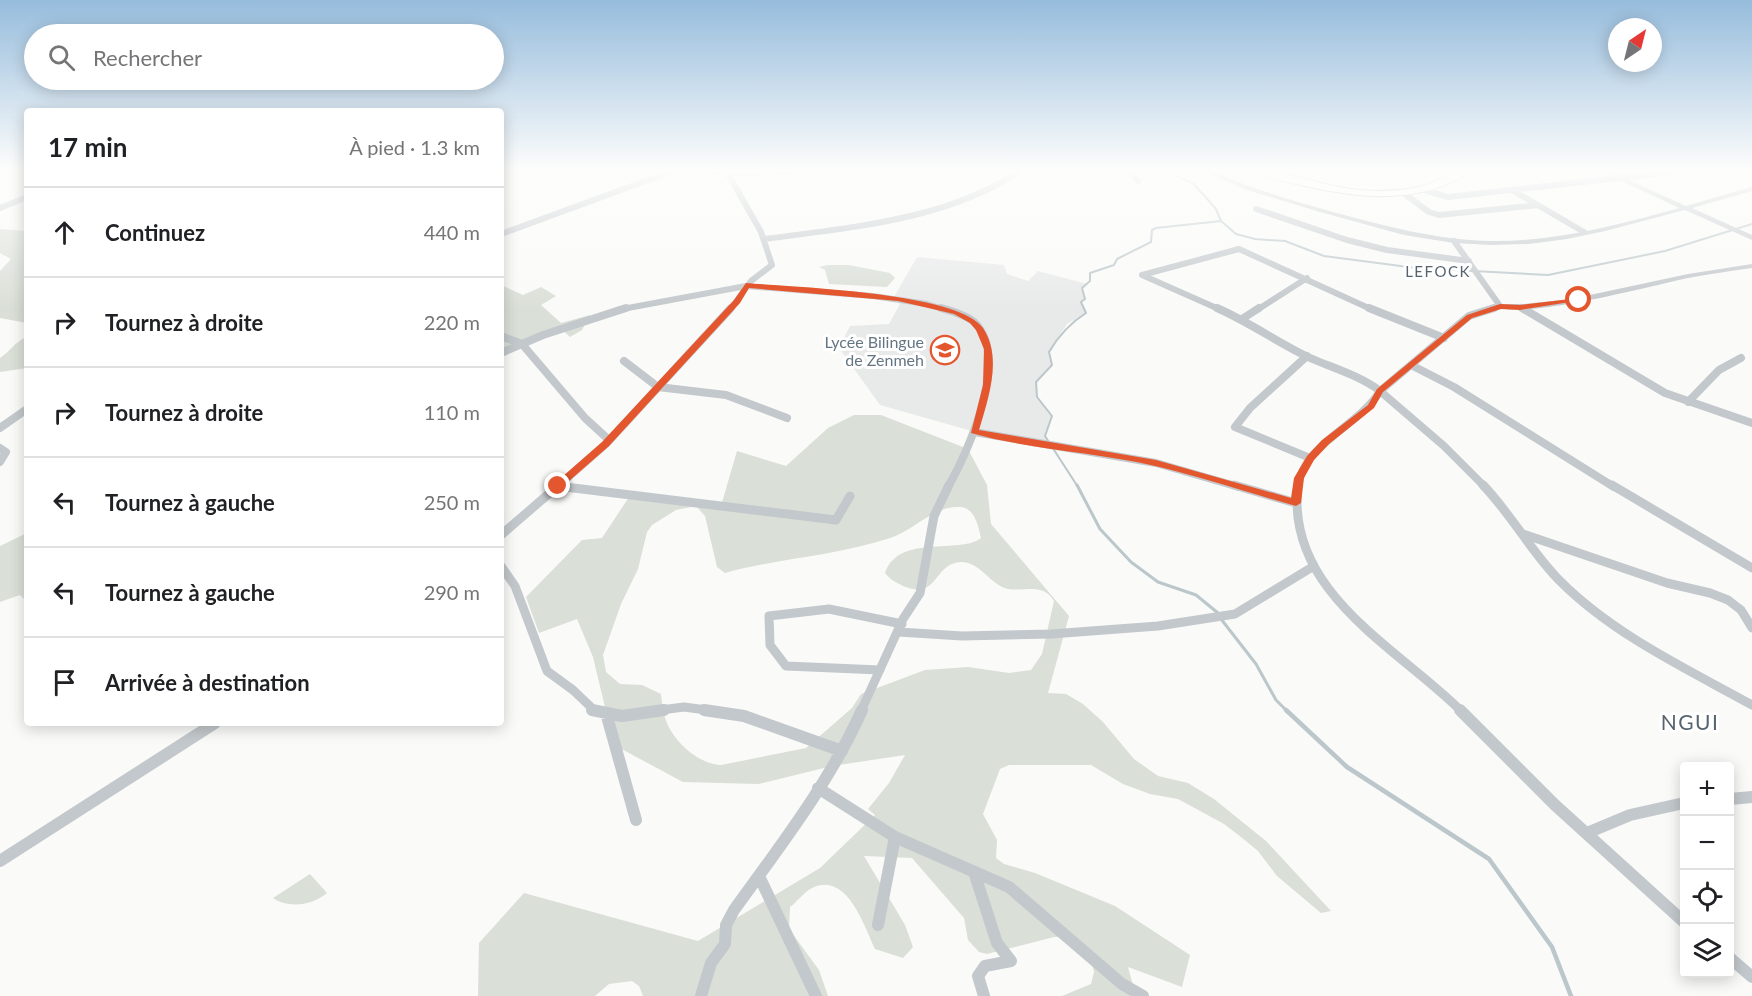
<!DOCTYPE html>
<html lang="fr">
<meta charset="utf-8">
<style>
:root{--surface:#fff;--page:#f6f6f6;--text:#202124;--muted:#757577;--line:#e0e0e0}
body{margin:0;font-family:Lato,sans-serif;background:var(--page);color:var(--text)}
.controls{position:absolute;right:18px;bottom:18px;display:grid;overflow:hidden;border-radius:6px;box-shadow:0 3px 15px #0003}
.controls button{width:54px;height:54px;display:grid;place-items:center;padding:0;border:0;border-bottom:2px solid var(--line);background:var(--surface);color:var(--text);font:30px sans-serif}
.compass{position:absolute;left:1608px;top:18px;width:54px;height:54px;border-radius:50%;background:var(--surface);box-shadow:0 3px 15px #0003;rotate:35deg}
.stop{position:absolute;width:18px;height:18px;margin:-14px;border:4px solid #e4572e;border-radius:50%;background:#fff}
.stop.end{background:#e4572e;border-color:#fff;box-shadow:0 2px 6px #0008}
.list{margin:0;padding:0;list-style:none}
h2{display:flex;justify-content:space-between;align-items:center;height:78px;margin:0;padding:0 24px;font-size:26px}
h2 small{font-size:20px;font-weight:400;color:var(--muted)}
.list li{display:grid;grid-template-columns:39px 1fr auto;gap:18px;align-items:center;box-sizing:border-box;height:90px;padding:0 24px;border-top:2px solid var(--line)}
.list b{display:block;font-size:22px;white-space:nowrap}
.list em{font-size:20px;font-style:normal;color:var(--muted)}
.icon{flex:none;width:33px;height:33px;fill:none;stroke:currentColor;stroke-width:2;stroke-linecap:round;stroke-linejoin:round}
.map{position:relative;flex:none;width:1752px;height:996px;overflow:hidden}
.search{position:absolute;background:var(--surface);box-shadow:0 3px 15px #0003;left:24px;top:24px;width:480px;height:66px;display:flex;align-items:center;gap:15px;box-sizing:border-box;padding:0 21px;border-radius:33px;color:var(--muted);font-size:22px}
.panel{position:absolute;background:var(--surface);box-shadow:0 3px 15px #0003;left:24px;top:108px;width:480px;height:618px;border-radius:6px}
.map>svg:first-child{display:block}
.built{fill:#e8e9e9}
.green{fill:#dadfd7;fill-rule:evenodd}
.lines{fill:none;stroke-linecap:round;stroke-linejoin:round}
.stream-far2{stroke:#bbc7cb;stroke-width:2}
.stream-far1{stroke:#bbc7cb;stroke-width:3}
.stream{stroke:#bbc7cb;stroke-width:4.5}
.primary-casing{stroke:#b5babe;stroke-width:2}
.minor-far3{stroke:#c3c8cc;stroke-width:6}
.minor-far2{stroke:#c3c8cc;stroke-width:8}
.minor-far1{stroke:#c3c8cc;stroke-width:9}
.minor{stroke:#c3c8cc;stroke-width:12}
.tertiary{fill:#c3c8cc;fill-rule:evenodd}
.primary{fill:#fff;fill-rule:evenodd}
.route{fill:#e4572e}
.labels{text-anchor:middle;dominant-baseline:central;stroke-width:6;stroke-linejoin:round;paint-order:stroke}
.far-neighbourhood-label{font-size:15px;letter-spacing:1.5px;fill:#57646e;stroke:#fff}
.poi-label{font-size:16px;fill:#657683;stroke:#fff;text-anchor:end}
.near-neighbourhood-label{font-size:21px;letter-spacing:1.5px;fill:#57646e;stroke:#fff}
</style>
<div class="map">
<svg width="1752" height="996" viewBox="0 0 1752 996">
<rect width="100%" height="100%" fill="#fafaf8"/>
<path class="built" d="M917,257l87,8 3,9 21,7 10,-10 49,13 -5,4 3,11 -4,3 5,11 -19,11 -18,28 3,13 -16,17 1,15 15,19 -7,20 6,9 -58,-8 -113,-32 -41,-57 11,-22 39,-2 11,-20 -6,-7z"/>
<path class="green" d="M0,229l27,2v92l-27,-5v-47l11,-12 -11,-6z
M828,265h21l41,8 5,5 -8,9 -58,-3 -4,-14 -6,-3z
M501,285l22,10 18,-8 15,9 -15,9 20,18 29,-8 -8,15 -12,7 -10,-9 -59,27z
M27,337v31l-27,4v-14c11,-7 14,-16 27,-21z
M854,415h27l87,34 19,36 4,39 78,92 -21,77 18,1 17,10 20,18 31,37 24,17 30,7 26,16 52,42 65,70 -10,2 -44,-37 -19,-25 -17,-14 -17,-13 -46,-25 -28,-5 -27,-10 -32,-19h-82l-9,4 -17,45 14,26 -1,18 8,6 31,9 80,33 75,49 -8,32 -54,-20 8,29h-74l29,-12 3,-12 -3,-12 -24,-23h-13l-67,17 -8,-2 -11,-12 -4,-22 -52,-60 -48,-2 41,69 8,22 -10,11 -28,-9c-11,-23 -28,-78 -63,-61 -8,4 -15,14 -22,19l-1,22 30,41 9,26h-185l-4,-10 -7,-5 -23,3 -14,12h-117l1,-53 45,-50 174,48 122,-73 55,-53 -7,-6 21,-26 16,-28 -73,11 -73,18 -76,-2 -69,-37 -21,-88 -16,-38 -38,14 -13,-36 56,-57 20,-2 29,-44 90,12 16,-55 49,15 42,-38zM696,506l9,10 12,51 8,6c54,-15 111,-17 165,-35 23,-7 45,-33 70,-31 15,1 18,18 21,31 -21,17 -82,-5 -96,35 6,7 10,9 18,13 36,15 30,-23 58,-24 20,0 29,23 47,27 18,3 34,-7 46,12l-12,53 -11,16 -22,3 -41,-6 -43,3 -64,24 -9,14 -46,40 -85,17c-22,-1 -46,-22 -54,-42 -4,-9 -5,-20 -6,-29l-19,-9 -22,-1 -14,-12 -3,-17 18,-51 17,-35 9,-37 5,-7 24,-15z
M27,533v69l-7,-7 -20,7v-56z
M310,874l17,19c-14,12 -38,16 -54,5z"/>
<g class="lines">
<path class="stream-far2" d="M1163,169l31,15 22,25 5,12 15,13 19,5 30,2 39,15 92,12 132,7 117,-24 87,-27
M1078,487l-33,-51 7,-20 -15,-19 -1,-15 16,-17 -3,-13c10,-17 21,-29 37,-39l-5,-11 4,-3 -3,-11 8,-7v-8l24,-8 3,-6 34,-17 1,-12 4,-2 65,-7"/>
<path class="stream-far1" d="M1077,485l23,44 31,33 27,20 38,13 22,18
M1221,619l35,45 20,36 11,11"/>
<path class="stream" d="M1286,710l61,57 142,92 63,88 19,49"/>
<g class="primary-casing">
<path id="primary" d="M692,169h127l-4,2 -70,4 -49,-4z
M1244,169c43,0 86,22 132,22 17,0 34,-1 50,-6 16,-6 31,-16 48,-16 -54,40 -126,28 -186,13 -14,-4 -32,-6 -44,-13z"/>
</g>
<path class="minor-far3" d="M1129,169l9,12
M727,172l34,60 11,33 -21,16 -21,29
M501,173l18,-4
M1421,189l27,8 252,-28
M1512,190l72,42
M1402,192l27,20 10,3 99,-10
M0,208l27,-11
M1256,209l91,31 40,10 82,11
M501,234l177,-65
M765,239c87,-12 184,-19 258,-70
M1454,241l46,65 -11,4
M1520,307l4,3
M617,310l129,-24 127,10 54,8 19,6
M1221,310l-79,-35 97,-26 134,61
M1257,310l50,-32"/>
<path class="minor-far2" d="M941,308c11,3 25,7 33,14 37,35 -6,130 -26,165
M1217,308c32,14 60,34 91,49 24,11 51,18 72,34 -21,35 -77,53 -82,96
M1369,308l75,30
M1522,308l143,85 87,30
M1242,319l17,-11
M501,336l21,8 63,74 24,22
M501,353l42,-18 83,-27
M1307,356l-57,52 -15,19 75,31
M624,361l34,26 68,8 61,23
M1411,365l43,22 160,100
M1688,402l31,-32 22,-12
M0,428l27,-19
M974,432l182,31 83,24
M0,448l6,4 -6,10
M557,486l5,1
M557,487l49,-43 125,-136
M1485,487l-41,-41 -64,-55 89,-75 25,-8"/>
<path class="minor-far1" d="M1234,485l62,18
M1298,485c-13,107 100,163 163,226
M1483,485c29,30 48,67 77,96 54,54 127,88 192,124
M1612,485l140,83
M557,486l279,34 14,-24
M1523,534l144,49 43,10 18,7 13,10 11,18
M501,535l58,-50
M501,566l14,20 32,85 26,19 22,21
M899,632l63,4 89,-2 107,-8 77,-12 79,-48
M880,670l-94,-4 -16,-21 -1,-29 60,-7 73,15
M653,711l31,-4 30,4
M861,711l42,-92 17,-26 14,-77 15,-31"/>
<path class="minor" d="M592,710l30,6 42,-6
M704,710l40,6 98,35
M1460,710l95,95 129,117
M606,713l30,107
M818,788l77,49 114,50 113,97 21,12
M1730,799l22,-2
M1587,833l43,-18 54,-12
M0,861l215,-138
M974,872l23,71 14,18 -26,5 -7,10 6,20
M759,876l57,120
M878,925l17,-88
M1730,958l22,19
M701,996l10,-33 14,-19 1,-19 8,-15c46,-64 96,-128 128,-200"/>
<path class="tertiary" d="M1199,169h9c40,19 83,31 125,43 52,14 104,28 158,29 64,1 127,-16 188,-33l-83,-39h9l81,37 66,-19v4l-60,17 60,27v5l-67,-30 -80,21 -38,8 -38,5 -38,1 -37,-2 -50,-8 -84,-23 -76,-23z
M1752,264v4c-22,3 -43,6 -64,10 -33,7 -169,43 -192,28l4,-2h24l47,-5 117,-25z"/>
<use href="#primary" class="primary"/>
</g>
<linearGradient id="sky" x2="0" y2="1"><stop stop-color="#96bcdc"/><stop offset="0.55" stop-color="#fdfdfc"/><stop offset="1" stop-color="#fdfdfc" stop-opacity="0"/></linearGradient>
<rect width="1752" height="309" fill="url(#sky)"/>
<path class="route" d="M746,283c46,4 212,9 237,45 20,30 5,71 -4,102l177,30 135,38 3,-20 13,-22 15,-16 46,-35 9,-16 90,-74 33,-11 20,1 59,-7 4,2 -63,10 -19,-1 -29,9 -89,74 -9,16 -45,36 -15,16 -10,18 -3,25 -5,3c-47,-13 -94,-29 -141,-40 -60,-14 -124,-16 -184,-33l12,-48 1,-36 -8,-19 -6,-7 -16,-9 -56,-13 -149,-13 -9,15 -131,143 -48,42h-7v-4l48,-42 132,-142z"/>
<defs>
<g id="school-ring" transform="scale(1.5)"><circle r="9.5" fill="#fff" stroke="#e4572e" stroke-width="1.5"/><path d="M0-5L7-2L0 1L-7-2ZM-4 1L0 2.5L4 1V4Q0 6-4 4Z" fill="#e4572e"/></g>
</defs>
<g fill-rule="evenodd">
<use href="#school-ring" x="945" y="350"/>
</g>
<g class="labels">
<g class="far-neighbourhood-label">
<text x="1438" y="271">LEFOCK</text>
</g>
<g class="poi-label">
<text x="924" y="341">Lycée Bilingue<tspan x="924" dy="18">de Zenmeh</tspan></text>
</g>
<g class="near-neighbourhood-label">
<text x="1690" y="721">NGUI</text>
</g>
</g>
</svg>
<div class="controls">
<button>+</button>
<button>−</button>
<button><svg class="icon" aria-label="locate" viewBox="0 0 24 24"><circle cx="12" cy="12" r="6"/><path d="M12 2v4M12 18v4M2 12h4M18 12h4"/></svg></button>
<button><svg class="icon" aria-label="layers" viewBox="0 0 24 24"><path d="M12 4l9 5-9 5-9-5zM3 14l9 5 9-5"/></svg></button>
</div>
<svg class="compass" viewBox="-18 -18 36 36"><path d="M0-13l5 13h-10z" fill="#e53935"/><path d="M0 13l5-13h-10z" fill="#757577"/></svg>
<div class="stop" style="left:1579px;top:300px"></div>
<div class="stop end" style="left:558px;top:486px"></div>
<div class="search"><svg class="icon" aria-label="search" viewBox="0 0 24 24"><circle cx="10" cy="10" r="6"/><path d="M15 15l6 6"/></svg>Rechercher</div>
<section class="panel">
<h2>17 min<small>À pied · 1.3 km</small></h2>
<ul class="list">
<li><svg class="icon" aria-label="ahead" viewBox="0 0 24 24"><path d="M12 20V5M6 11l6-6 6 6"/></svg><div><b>Continuez</b></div><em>440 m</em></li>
<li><svg class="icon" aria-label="right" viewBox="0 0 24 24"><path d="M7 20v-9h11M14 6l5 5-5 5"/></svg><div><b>Tournez à droite</b></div><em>220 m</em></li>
<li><svg class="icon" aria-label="right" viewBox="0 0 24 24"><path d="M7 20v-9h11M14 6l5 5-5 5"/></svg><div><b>Tournez à droite</b></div><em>110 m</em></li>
<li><svg class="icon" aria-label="left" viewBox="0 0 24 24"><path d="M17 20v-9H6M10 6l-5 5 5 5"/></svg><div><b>Tournez à gauche</b></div><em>250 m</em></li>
<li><svg class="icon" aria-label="left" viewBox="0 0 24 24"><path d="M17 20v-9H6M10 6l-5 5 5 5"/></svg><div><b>Tournez à gauche</b></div><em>290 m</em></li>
<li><svg class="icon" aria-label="arrive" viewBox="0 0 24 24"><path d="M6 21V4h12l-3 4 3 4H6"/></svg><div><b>Arrivée à destination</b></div></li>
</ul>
</section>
</div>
